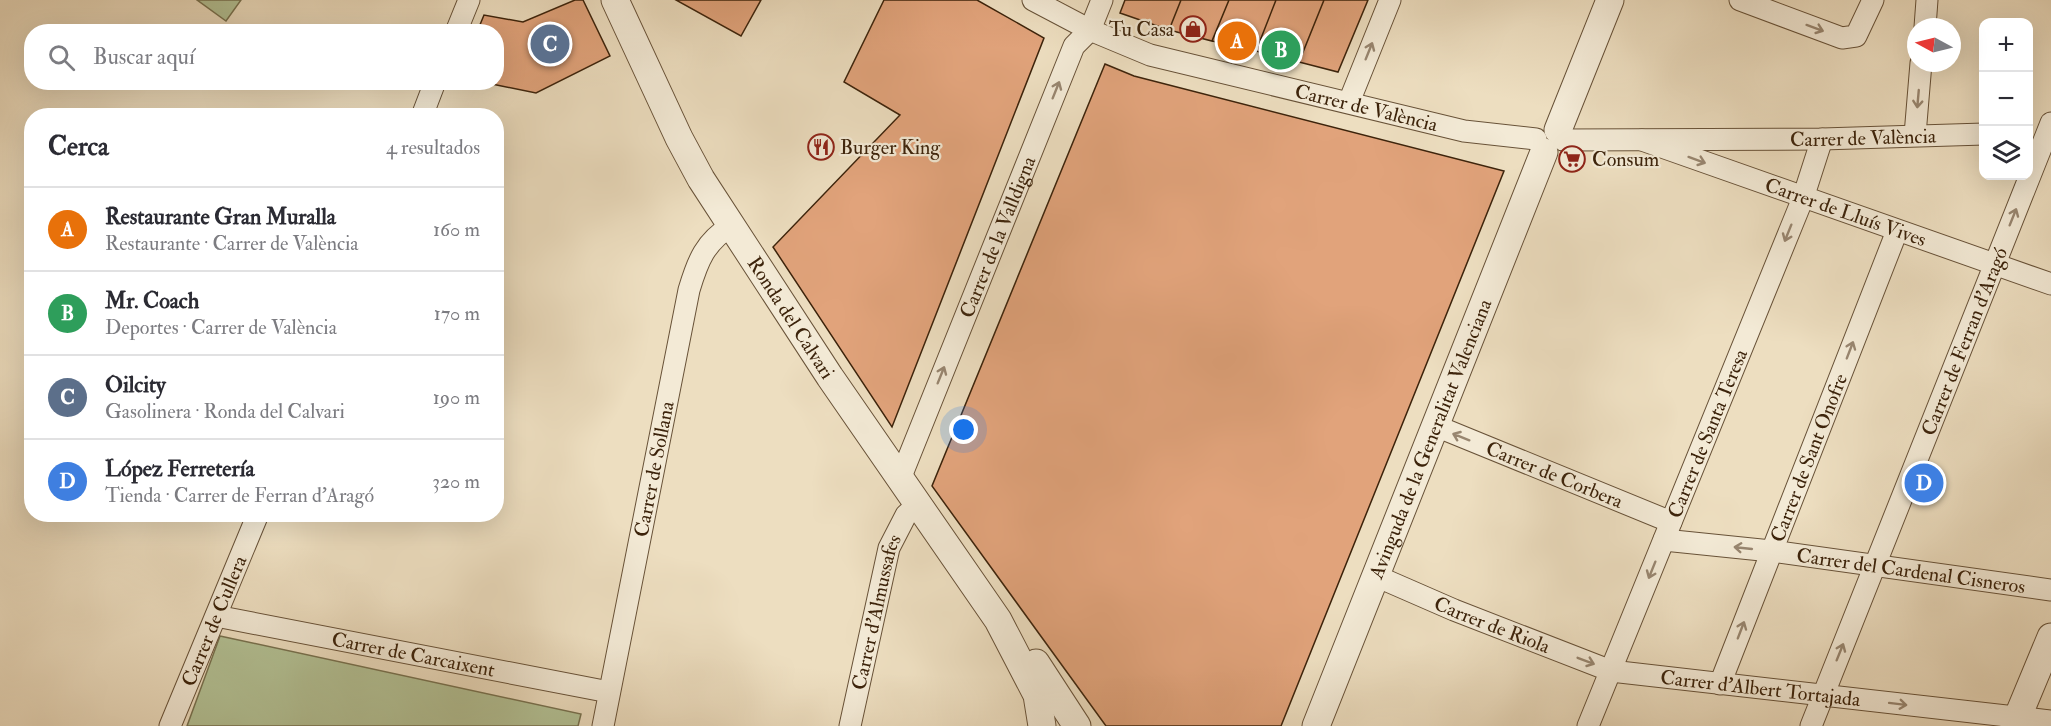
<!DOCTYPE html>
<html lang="es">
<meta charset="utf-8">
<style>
:root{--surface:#fff;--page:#f7f7f7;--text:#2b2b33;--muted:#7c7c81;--line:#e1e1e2;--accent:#8f2418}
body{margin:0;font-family:"IM FELL Double Pica",serif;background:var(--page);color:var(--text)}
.controls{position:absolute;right:18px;top:18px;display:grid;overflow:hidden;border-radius:12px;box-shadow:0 6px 24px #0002}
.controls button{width:54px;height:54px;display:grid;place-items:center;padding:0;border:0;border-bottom:2px solid var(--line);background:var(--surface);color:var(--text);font:30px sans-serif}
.compass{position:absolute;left:1907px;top:18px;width:54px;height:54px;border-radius:50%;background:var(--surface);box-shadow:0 6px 24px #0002;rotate:277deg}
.you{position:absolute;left:964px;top:430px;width:21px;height:21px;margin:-15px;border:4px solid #fff;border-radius:50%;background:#1a73e8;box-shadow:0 0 0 9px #1a73e833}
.badge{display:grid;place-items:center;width:39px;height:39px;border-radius:50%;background:var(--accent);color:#fff;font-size:20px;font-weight:700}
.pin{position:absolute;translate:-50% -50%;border:3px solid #fff;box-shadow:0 2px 6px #0006}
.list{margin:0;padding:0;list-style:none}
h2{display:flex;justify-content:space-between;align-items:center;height:78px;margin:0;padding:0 24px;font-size:26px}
h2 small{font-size:20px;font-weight:400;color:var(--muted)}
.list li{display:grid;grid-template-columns:39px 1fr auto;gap:18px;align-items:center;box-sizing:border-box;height:84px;padding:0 24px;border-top:2px solid var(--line)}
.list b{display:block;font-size:22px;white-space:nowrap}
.list p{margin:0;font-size:20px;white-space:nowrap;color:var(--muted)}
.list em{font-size:20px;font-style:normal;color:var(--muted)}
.icon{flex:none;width:33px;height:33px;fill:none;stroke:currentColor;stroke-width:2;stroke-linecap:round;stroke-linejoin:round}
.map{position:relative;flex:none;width:2051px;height:726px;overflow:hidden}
.search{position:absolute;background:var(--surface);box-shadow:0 6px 24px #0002;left:24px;top:24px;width:480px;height:66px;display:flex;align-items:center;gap:15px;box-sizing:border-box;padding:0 21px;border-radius:24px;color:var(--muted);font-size:22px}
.panel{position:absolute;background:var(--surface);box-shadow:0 6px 24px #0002;left:24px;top:108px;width:480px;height:414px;border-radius:24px}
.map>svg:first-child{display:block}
.green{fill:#b3c296;stroke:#787250;stroke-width:1.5}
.building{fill:#e1a37b;stroke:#3c230b;stroke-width:1.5}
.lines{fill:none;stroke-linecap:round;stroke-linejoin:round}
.minor-casing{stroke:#685238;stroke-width:23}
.tertiary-casing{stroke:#685238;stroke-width:29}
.minor{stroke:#f3ead6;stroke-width:21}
.tertiary{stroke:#f3ead6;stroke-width:27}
.oneway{stroke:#988670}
.labels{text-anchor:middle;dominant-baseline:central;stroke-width:4.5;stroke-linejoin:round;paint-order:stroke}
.poi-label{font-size:20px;fill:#3c230b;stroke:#f3ead6;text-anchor:start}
.street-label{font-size:20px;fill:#3c230b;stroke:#f3ead6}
</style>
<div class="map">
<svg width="2051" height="726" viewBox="0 0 2051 726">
<rect width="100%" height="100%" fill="#eddec0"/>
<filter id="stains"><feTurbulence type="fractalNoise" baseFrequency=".00333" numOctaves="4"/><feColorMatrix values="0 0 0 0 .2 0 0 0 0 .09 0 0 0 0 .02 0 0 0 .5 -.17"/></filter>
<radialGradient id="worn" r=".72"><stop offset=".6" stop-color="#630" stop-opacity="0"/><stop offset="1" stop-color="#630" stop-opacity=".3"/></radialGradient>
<path class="green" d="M197,0h44l-15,21z
M220,636l361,78 -3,12h-391z"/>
<path class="building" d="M575,0h8l27,56 -74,37 -54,-11h14v-50h-19l7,-17 39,7z
M676,0h85l-20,36z
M884,0h93l67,38 -152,389 -119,-180 127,-132 -56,-33z
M1125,0h56l-12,30 -49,-17z
M1181,0h48l-17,41 -43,-11z
M1229,0h47l-20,51 -44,-10z
M1276,0h48l-25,62 -43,-11z
M1324,0h44l-30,72 -39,-10z
M1105,64l29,12 370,95 -223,555h-175l-174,-240z"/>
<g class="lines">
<g class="minor-casing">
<g id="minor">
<path id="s1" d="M1033,0l57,30 60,25 314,76 72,8"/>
<path d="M1740,0l102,38 14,-2 17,-36"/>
<path d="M1925,27l2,-27"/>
<path d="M456,32l13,-32"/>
<path d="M1349,102l41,-102"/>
<path d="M422,116l13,-34"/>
<path d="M1915,135l6,-72"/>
<path id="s2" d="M1563,140l259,-1 162,-5"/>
<path id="s3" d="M1642,140l409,144"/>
<path id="s4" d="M1436,426l235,96"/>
<path id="s5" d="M900,479l174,-433 16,-16 12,-30"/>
<path id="s6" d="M1664,540l107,11 280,39"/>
<path id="s7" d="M1376,576l78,34 157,61 440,50"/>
<path id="s8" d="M216,616l393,76"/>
<path id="s9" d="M1720,684l177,-453"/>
<path id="s10" d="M170,726l88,-212"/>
<path id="s11" d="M603,726l86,-436c9,-30 16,-48 43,-65"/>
<path id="s12" d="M850,726l39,-178 17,-33 11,-10"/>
<path id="s13" d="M1588,726l215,-528 19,-59"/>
<path id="s14" d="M1811,726l240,-603"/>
</g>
</g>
<g class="tertiary-casing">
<g id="tertiary">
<path id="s15" d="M615,0l64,138 22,41 129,198 168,243 39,75 5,31"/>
<path d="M1558,130l52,-130"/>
<path d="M1036,663l41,63"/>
<path id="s16" d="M1316,726l228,-574"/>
<path d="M2014,726l37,-89"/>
</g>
</g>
<use href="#minor" class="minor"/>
<use href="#tertiary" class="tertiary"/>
</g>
<defs><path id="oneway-shaft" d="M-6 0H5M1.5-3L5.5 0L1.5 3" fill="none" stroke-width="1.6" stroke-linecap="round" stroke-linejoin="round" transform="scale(1.5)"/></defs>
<g class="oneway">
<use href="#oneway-shaft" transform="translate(1815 28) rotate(20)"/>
<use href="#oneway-shaft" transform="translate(1369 51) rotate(-68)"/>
<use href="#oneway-shaft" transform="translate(1056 90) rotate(-68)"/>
<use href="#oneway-shaft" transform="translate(1918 99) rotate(95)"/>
<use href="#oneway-shaft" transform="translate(1697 160) rotate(20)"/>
<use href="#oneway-shaft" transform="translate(2013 217) rotate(-68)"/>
<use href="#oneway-shaft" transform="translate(1788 233) rotate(112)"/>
<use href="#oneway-shaft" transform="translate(1850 350) rotate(-69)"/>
<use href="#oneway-shaft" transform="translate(941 375) rotate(-68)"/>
<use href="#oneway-shaft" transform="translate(1461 437) rotate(-158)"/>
<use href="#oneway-shaft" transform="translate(1743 548) rotate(-174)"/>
<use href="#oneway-shaft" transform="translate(1652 570) rotate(112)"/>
<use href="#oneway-shaft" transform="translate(1741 630) rotate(-69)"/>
<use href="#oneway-shaft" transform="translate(1840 652) rotate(-68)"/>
<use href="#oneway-shaft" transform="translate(1586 661) rotate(21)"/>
<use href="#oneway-shaft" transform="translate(1898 704) rotate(7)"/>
</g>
<defs>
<g id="shop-ring" transform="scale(1.35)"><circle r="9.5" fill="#f3ead6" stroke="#8f2418" stroke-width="1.5"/><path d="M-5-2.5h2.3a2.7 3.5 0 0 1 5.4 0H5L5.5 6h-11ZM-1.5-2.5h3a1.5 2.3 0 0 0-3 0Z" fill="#8f2418"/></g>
<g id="restaurant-ring" transform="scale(1.35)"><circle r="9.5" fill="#f3ead6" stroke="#8f2418" stroke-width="1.5"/><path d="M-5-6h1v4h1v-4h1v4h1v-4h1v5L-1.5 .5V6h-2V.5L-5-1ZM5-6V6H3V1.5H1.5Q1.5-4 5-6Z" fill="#8f2418"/></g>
<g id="supermarket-ring" transform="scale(1.35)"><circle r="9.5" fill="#f3ead6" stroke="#8f2418" stroke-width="1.5"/><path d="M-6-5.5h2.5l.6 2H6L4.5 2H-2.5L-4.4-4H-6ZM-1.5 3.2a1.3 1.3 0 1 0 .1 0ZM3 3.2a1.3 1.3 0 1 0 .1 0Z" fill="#8f2418"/></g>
</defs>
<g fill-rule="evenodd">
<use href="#shop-ring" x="1193" y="29"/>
<use href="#restaurant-ring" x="821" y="147"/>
<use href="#supermarket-ring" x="1572" y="159"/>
</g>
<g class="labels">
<g class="poi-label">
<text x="1174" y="29" text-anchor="end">Tu Casa</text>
<text x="840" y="147">Burger King</text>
<text x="1592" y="159">Consum</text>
</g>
<g class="street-label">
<text stroke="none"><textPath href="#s1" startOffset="352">Carrer de València</textPath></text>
<text stroke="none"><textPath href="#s2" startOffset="300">Carrer de València</textPath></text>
<text stroke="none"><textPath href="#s3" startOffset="216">Carrer de Lluís Vives</textPath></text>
<text stroke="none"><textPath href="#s5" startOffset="261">Carrer de la Valldigna</textPath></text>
<text stroke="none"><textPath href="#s15" startOffset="364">Ronda del Calvari</textPath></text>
<text stroke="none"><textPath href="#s14" startOffset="414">Carrer de Ferran d'Aragó</textPath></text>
<text stroke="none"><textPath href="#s13" startOffset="316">Carrer de Santa Teresa</textPath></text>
<text stroke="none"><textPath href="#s16" startOffset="309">Avinguda de la Generalitat Valenciana</textPath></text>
<text stroke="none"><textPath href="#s9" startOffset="243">Carrer de Sant Onofre</textPath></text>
<text stroke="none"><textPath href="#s11" startOffset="262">Carrer de Sollana</textPath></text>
<text stroke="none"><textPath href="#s4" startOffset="128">Carrer de Corbera</textPath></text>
<text stroke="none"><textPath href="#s6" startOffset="249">Carrer del Cardenal Cisneros</textPath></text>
<text stroke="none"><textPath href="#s12" startOffset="117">Carrer d'Almussafes</textPath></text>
<text stroke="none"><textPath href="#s10" startOffset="114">Carrer de Cullera</textPath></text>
<text stroke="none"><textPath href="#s7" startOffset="126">Carrer de Riola</textPath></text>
<text stroke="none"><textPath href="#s8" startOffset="201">Carrer de Carcaixent</textPath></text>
<text stroke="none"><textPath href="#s7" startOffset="404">Carrer d'Albert Tortajada</textPath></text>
</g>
</g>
<rect width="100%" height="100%" filter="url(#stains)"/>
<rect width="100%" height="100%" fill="url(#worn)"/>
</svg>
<div class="controls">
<button>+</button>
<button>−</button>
<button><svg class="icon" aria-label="layers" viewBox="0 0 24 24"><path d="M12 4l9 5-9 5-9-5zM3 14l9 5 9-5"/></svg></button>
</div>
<svg class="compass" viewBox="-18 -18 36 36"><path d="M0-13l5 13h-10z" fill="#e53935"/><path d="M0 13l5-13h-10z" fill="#7c7c81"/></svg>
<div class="you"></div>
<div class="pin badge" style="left:1237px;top:41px;background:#e8710a">A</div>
<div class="pin badge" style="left:1281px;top:50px;background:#2e9e5b">B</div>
<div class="pin badge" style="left:550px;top:44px;background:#5c6f8a">C</div>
<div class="pin badge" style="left:1924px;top:483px;background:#3f7fe0">D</div>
<div class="search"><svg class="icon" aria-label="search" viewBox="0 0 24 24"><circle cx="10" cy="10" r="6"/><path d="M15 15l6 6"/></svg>Buscar aquí</div>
<section class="panel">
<h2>Cerca<small>4 resultados</small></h2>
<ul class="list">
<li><span class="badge" style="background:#e8710a">A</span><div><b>Restaurante Gran Muralla</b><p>Restaurante · Carrer de València</p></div><em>160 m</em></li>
<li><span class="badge" style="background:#2e9e5b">B</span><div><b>Mr. Coach</b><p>Deportes · Carrer de València</p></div><em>170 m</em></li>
<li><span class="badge" style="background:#5c6f8a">C</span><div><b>Oilcity</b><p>Gasolinera · Ronda del Calvari</p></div><em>190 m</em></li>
<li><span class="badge" style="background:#3f7fe0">D</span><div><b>López Ferretería</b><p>Tienda · Carrer de Ferran d'Aragó</p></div><em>320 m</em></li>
</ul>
</section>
</div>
